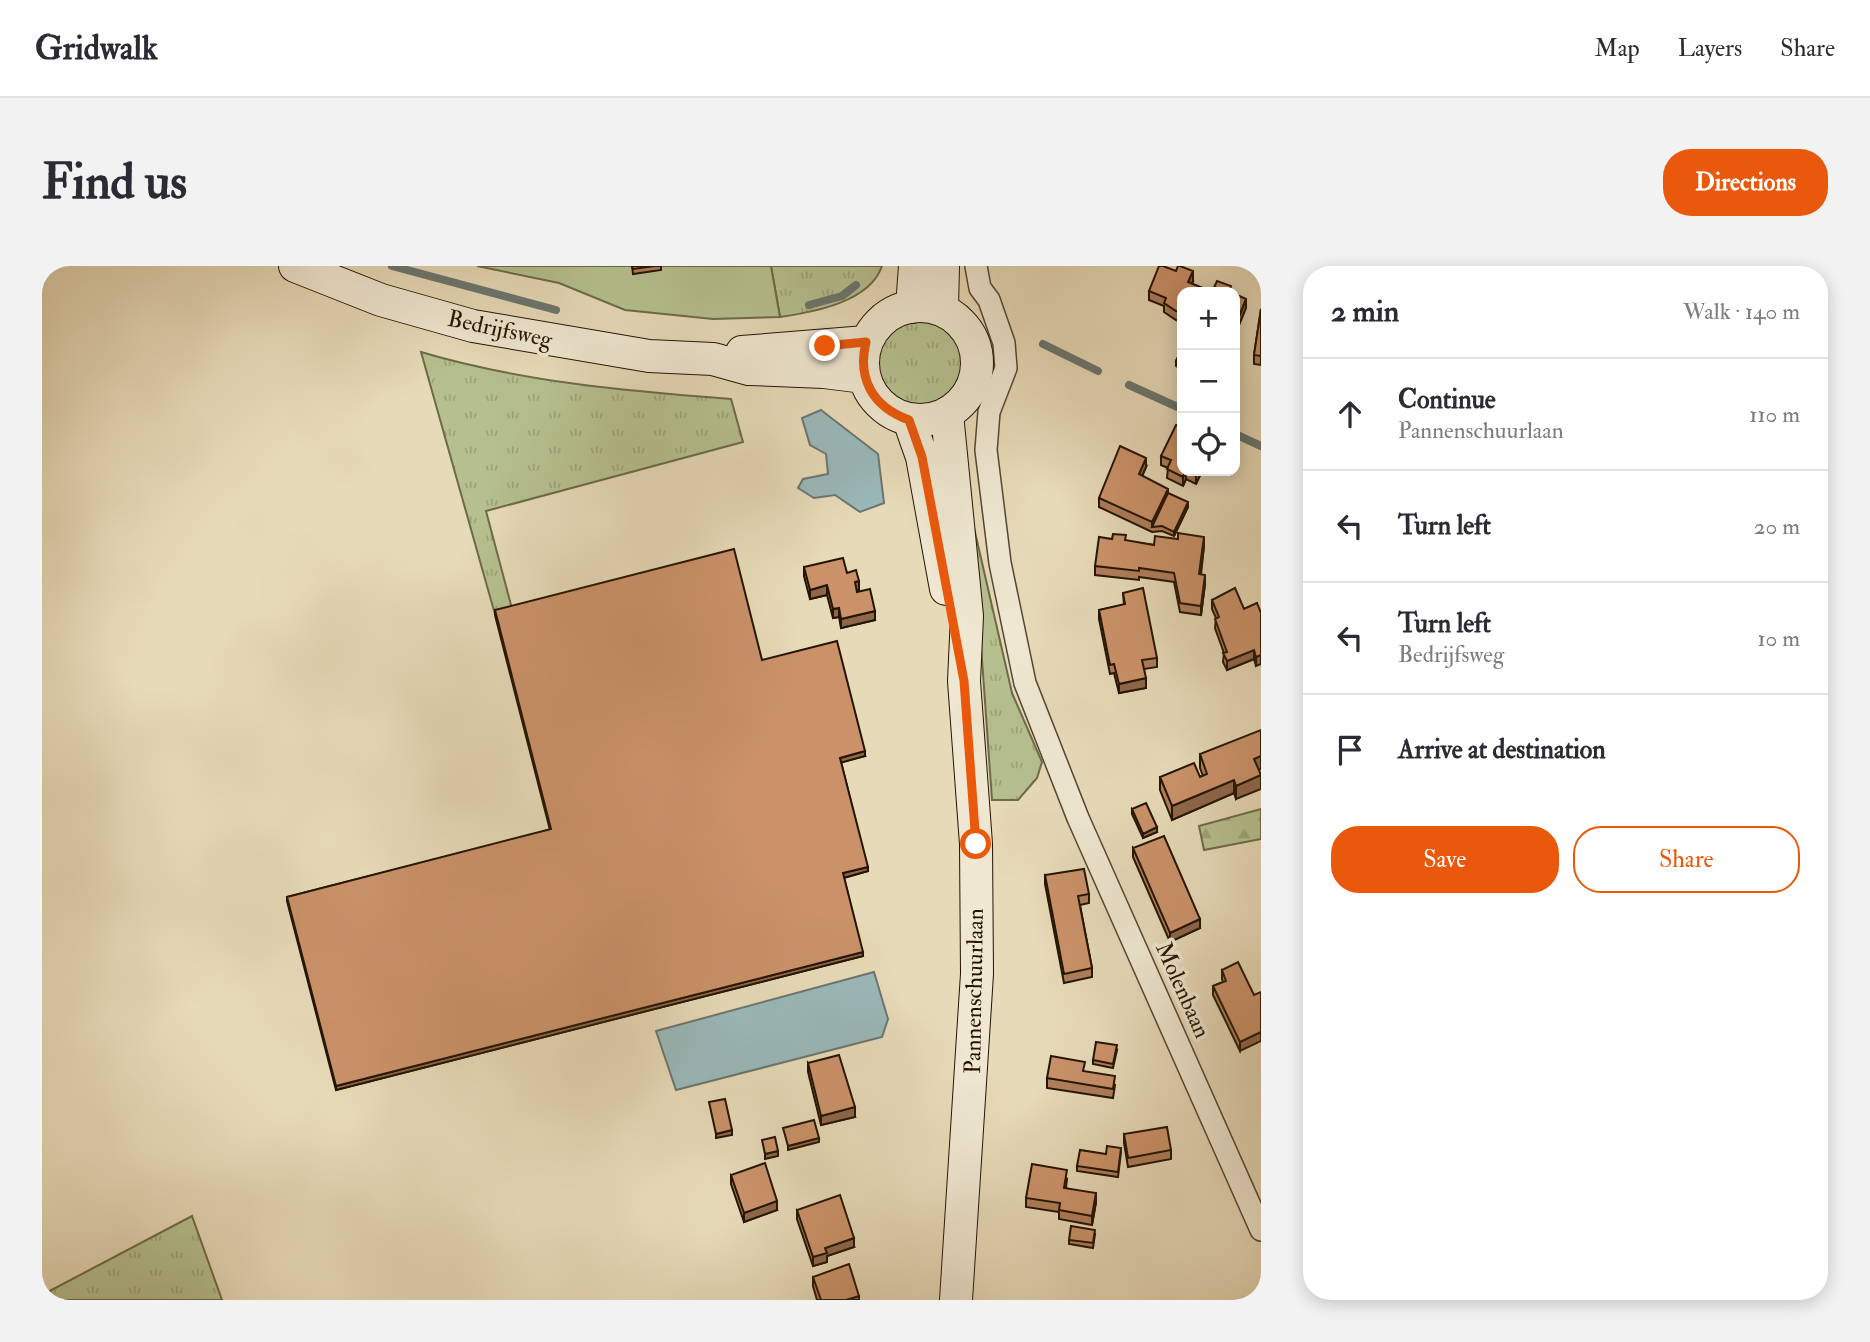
<!DOCTYPE html>
<meta charset="utf-8">
<style>
:root{--surface:#fff;--page:#f2f2f3;--text:#2b2b33;--muted:#7c7c81;--line:#e1e1e2;--accent:#ea580c}
body{margin:0;font-family:"IM FELL Double Pica",serif;background:var(--page);color:var(--text)}
.controls{position:absolute;right:21px;top:21px;display:grid;overflow:hidden;border-radius:14px;box-shadow:0 4px 18px #0003}
.controls button{width:63px;height:63px;display:grid;place-items:center;padding:0;border:0;border-bottom:2px solid var(--line);background:var(--surface);color:var(--text);font:35px sans-serif}
.stop{position:absolute;width:21px;height:21px;margin:-16px;border:5px solid #ea580c;border-radius:50%;background:#fff}
.stop.end{background:#ea580c;border-color:#fff;box-shadow:0 2px 7px #0008}
.list{margin:0;padding:0;list-style:none}
h2{display:flex;justify-content:space-between;align-items:center;height:91px;margin:0;padding:0 28px;font-size:30px}
h2 small{font-size:23px;font-weight:400;color:var(--muted)}
.list li{display:grid;grid-template-columns:46px 1fr auto;gap:21px;align-items:center;box-sizing:border-box;height:112px;padding:0 28px;border-top:2px solid var(--line)}
.list b{display:block;font-size:26px;white-space:nowrap}
.list p{margin:0;font-size:23px;white-space:nowrap;color:var(--muted)}
.list em{font-size:23px;font-style:normal;color:var(--muted)}
.actions{display:flex;gap:14px;padding:21px 28px}
.actions a{flex:1;padding:16px 0;border:2px solid var(--accent);border-radius:28px;text-align:center;font-size:24px;color:var(--accent)}
.actions .main{background:var(--accent);color:#fff}
.icon{flex:none;width:38px;height:38px;fill:none;stroke:currentColor;stroke-width:2;stroke-linecap:round;stroke-linejoin:round}
.map{position:relative;flex:none;width:1219px;height:1034px;overflow:hidden;border-radius:28px}
header{display:flex;align-items:center;gap:42px;box-sizing:border-box;height:98px;padding:0 35px;background:var(--surface);border-bottom:2px solid var(--line)}
header strong{font-size:33px}
nav{display:flex;gap:38px;margin-inline-start:auto;font-size:24px}
.intro{display:flex;align-items:center;justify-content:space-between;box-sizing:border-box;height:168px;padding:0 42px}
h1{margin:0;font-size:49px}
.button{padding:18px 32px;border-radius:28px;background:var(--accent);color:#fff;font-size:24px;font-weight:700}
main{display:flex;gap:42px;padding:0 42px}
aside{flex:1;background:var(--surface);border-radius:28px;box-shadow:0 4px 18px #0003}
.map>svg:first-child{display:block}
.grass{fill:url(#grass-tufts);stroke:#6d6a48;stroke-width:2}
.forest{fill:url(#forest-firs);stroke:#6d6a48;stroke-width:2}
.garden{fill:#b6c08f;stroke:#6d6a48;stroke-width:2}
.water{fill:#9ab8b9;stroke:#6b7670;stroke-width:2}
.lines{fill:none;stroke-linecap:round;stroke-linejoin:round}
.stream{stroke:#6b7670;stroke-width:8}
.street-casing{stroke:#554630;stroke-width:24}
.secondary-casing{stroke:#241402;stroke-width:34}
.street{stroke:#efe7d1;stroke-width:21}
.secondary{stroke:#efe7d1;stroke-width:32}
.wall{fill:#af7e5b;stroke:#241402;stroke-width:2}
.shaded-wall{fill:#8e664a;stroke:#241402;stroke-width:2}
.building{fill:#cb926a;stroke:#241402;stroke-width:2}
.route{stroke:#ea580c;stroke-width:9}
.labels{text-anchor:middle;dominant-baseline:central;stroke-width:7;stroke-linejoin:round;paint-order:stroke}
.street-label{font-size:23px;fill:#241402;stroke:#efe7d1}
</style>
<header>
<strong>Gridwalk</strong>
<nav><a>Map</a><a>Layers</a><a>Share</a></nav>
</header>
<div class="intro"><h1>Find us</h1><a class="button">Directions</a></div>
<main>
<div class="map">
<svg width="1219" height="1034" viewBox="0 0 1219 1034">
<defs>
<pattern id="grass-tufts" width="24" height="20" patternUnits="userSpaceOnUse" patternTransform="scale(1.75)"><rect width="24" height="20" fill="#b6c08f"/><path d="M3 7l-1-3M5 7V3M7 7l1-3M15 17l-1-3M17 17v-4M19 17l1-3" fill="none" stroke="#9ca47a"/></pattern>
<pattern id="forest-firs" width="22" height="20" patternUnits="userSpaceOnUse" patternTransform="scale(1.75)"><rect width="22" height="20" fill="#b6c08f"/><path d="M5 1l3.5 6h-7zM16 11l3.5 6h-7z" fill="#9ca47a"/></pattern>
</defs>
<rect width="100%" height="100%" fill="#e7dab8"/>
<filter id="stains"><feTurbulence type="fractalNoise" baseFrequency=".00286" numOctaves="4"/><feColorMatrix values="0 0 0 0 .2 0 0 0 0 .09 0 0 0 0 .02 0 0 0 .5 -.17"/></filter>
<radialGradient id="worn" r=".72"><stop offset=".6" stop-color="#630" stop-opacity="0"/><stop offset="1" stop-color="#630" stop-opacity=".3"/></radialGradient>
<path class="grass" d="M729,0h111c-12,36 -68,46 -102,51z
M836 97a42 42 0 1 1 84 0a42 42 0 1 1-84 0Z
M379,86c101,30 206,39 310,47l12,43 -257,69 29,109 -17,5z
M930,253l40,174 30,69 -5,16 -19,22h-26z
M150,950l30,84h-180v-5z"/>
<path class="forest" d="M1219,543v30l-57,11 -5,-24z"/>
<path class="garden" d="M435,0h294l9,51 -67,2 -88,-9 -66,-27z"/>
<path class="water" d="M779,144l57,44 6,49 -24,9 -25,-17 -21,3 -16,-10 5,-9 25,-5 -2,-20 -16,-9 -8,-27z
M832,706l14,47 -6,18 -206,53 -20,-59z"/>
<g class="lines">
<path class="stream" d="M350,0l164,44
M767,39l33,-9 14,-11
M1001,78l55,27
M1087,119l53,24
M1193,168l26,12"/>
<g class="street-casing">
<path id="street" d="M934,0l4,22 9,12 15,43 2,25 -17,44 -3,38 14,113 25,120 53,135 183,412"/>
</g>
<g class="secondary-casing">
<path id="secondary" d="M253,0l86,34 92,26 176,30 64,3 36,10 75,3 40,5
M821 97a57 57 0 1 1 114 0a57 57 0 1 1-114 0Z
M870,41l3,-41
M900,44l1,-44
M700,86l124,-10
M905,148l20,202 -3,65 12,163 1,130 -21,326
M867,154l13,37 24,132"/>
</g>
<use href="#street" class="street"/>
<use href="#secondary" class="secondary"/>
</g>
<path class="wall" d="M590,0h29v4l-28,4z
M1151,15l-1,3 20,8h19h-49v30l-6,-2 -12,-8v-6l-15,-6v-9z
M1219,43v56l-7,-1v-9z
M1140,83v20l-6,-3v-5z
M1119,190l41,15 -6,13 -10,-5 -3,7 -16,-8 1,-10 -7,-3z
M1104,201l-4,9 46,31 -14,29 -12,-5 -10,1 -53,-25v-9z
M1084,275l28,4 50,1 -3,29 4,9 -4,31 -21,-3 -6,-30 -35,-5v3l-44,-5v-9z
M762,301l43,6 12,17 -2,1 18,29 -34,8 -2,-11 -6,1 -6,-23 -17,4 -6,-23z
M1081,327l34,65v9l-13,2 2,19 -27,5 -5,-20 -4,1 -11,-55v-9l25,-5z
M1170,334l32,9 13,-6 -1,63 -2,-7 -27,11 -4,-8 1,-9 -9,-25 1,-10 -4,-9z
M453,344l267,50 103,96 -24,6 27,109 -24,7 19,78 -527,134 -49,-189v-4l263,-67 -55,-215z
M1158,488l59,16 -23,29 -2,-6 -62,27 -12,-30v-13h40l3,-1 -3,-8z
M1090,543l25,23 -14,6 -11,-24z
M1091,582l67,80 -30,14 -37,-85z
M1003,609l44,19v9l-9,2 12,63v9l-28,6 -19,-99z
M1180,704l32,25 -14,56 -27,-56v-9l10,-4 -1,-3z
M1075,784l-4,18 -20,-4v-4z
M766,797l47,54 -34,8 -13,-53z
M1005,812l68,7 -2,13 -66,-10z
M1082,868l47,16v9l-43,8 -4,-24z
M1079,886l-3,25 -41,-6v-5l29,-12z
M689,909l46,35 -33,12 -13,-38z
M1025,913l-1,9 30,14 -4,23 -33,-6v-7l-33,-5v-9z
M755,944l57,37 -27,9v6l-14,4 -16,-47z
M1053,968l-2,14 -24,-4v-4z
M771,1011l46,23h-42l-4,-14z"/>
<path class="shaded-wall" d="M1151,5v10l-5,10v-9z
M1204,33v9l-11,27v-9z
M1104,192v9l-7,16v-9z
M1144,205v8l-3,7v-9z
M1156,205h4l-6,13v-9z
M1126,223v9l-16,29v-5z
M1146,236v5l-14,29v-4z
M1162,271v9l-5,37v-9z
M1163,309v9l-4,31v-9z
M817,315v9l-4,1v-9z
M785,319v10l-17,4v-9z
M797,342v9l-6,1v-9z
M833,345v9l-34,8v-9z
M1212,384v9l-27,11v-9z
M1219,389v9l-5,2v-9z
M1104,412v10l-27,5v-9z
M823,485v5l-25,7v-5z
M1219,490v13l-7,3v-13z
M1219,509v14l-25,10v-13z
M1192,514v13l-62,27v-14z
M1115,561v5l-14,6v-4z
M826,601v4l-25,7v-5z
M1158,653v9l-30,14v-9z
M821,686v4l-527,134v-4z
M1219,766v9l-21,10v-9z
M813,841v10l-34,8v-9z
M690,864v5l-16,3v-4z
M777,872v4l-31,8v-4z
M736,885v5l-13,3v-5z
M1054,927v9l-4,23v-9z
M735,935v9l-33,12v-9z
M812,972v9l-27,9v6l-14,4v-9l12,-9z
M817,1030v4h-13z"/>
<path class="building" d="M590,0h23l-22,3z
M1117,0h4l13,5 2,-5h2l13,5 -5,11 24,10 5,-11 14,5 -2,6h-47v21l-6,-2 -12,-8 2,-5 -17,-7z
M1193,28l11,5 -11,27z
M1219,43v47l-7,-1z
M1140,83v15l-6,-3z
M1134,159l6,3v43h3l-2,6 -16,-8 4,-9 -10,-4z
M1078,180l26,12 -7,16 29,15 -16,33 -53,-24z
M1145,205h11l-2,4z
M1126,227l20,9 -14,30 -12,-6 -10,1z
M1136,267l26,4 -5,37 6,1 -4,31 -21,-3 -6,-30 -35,-5v3l-44,-5 4,-29 13,2 1,-5 13,1 -1,5 29,5 1,-9 23,3z
M692,283l28,111 75,-19 28,110 -25,7 28,109 -25,6 20,79 -527,134 -49,-189 264,-68 -56,-219z
M801,292l4,15 9,-3 3,11 -4,1 2,10 13,-3 5,22 -34,8 -2,-11 -6,1 -6,-24 -17,5 -6,-23z
M1101,322l14,70 -15,2 4,18 -27,6 -5,-20 -4,1 -11,-55 26,-6 -2,-11z
M1193,322l9,21 13,-6 4,10v42l-5,2 -2,-7 -27,11 -4,-8 4,-1 -12,-33 4,-2 -7,-17z
M1219,464v26l-7,3 7,16 -25,11 -2,-6 -62,26 -12,-29 34,-14 6,14 7,-3 -7,-20z
M1104,537l11,24 -14,7 -11,-25z
M1122,570l36,83 -30,14 -37,-85z
M1042,603l5,25 -11,2 14,72 -28,6 -19,-99z
M1196,696l16,33 7,-3v40l-21,10 -27,-56 13,-5 -4,-11z
M1054,776l21,3 -4,19 -20,-4z
M797,789l16,52 -34,9 -13,-53z
M1009,790l34,6 -2,9 32,5 -2,13 -66,-11z
M683,833l7,31 -16,4 -7,-32z
M772,854l5,18 -31,8 -5,-18z
M1125,861l4,23 -43,8 -4,-24z
M733,871l3,14 -13,3 -3,-14z
M1065,880l14,2 -3,24 -41,-6 3,-16 26,4z
M723,897l12,38 -33,12 -13,-38z
M990,898l35,6 -3,18 32,5 -4,23 -33,-6 1,-7 -34,-5z
M798,929l14,43 -29,10 2,5 -14,4 -16,-47z
M1029,960l24,4 -2,13 -24,-3z
M807,998l10,32 -13,4h-25l-8,-23z"/>
<g class="lines">
<path class="route" d="M783,80l41,-4c-9,37 7,65 43,78l13,37 42,224 12,163"/>
</g>
<g class="labels">
<g class="street-label">
<text transform="translate(458 63) rotate(12)">Bedrijfsweg</text>
<text transform="translate(1141 724) rotate(66)">Molenbaan</text>
<text transform="translate(932 725) rotate(-89)">Pannenschuurlaan</text>
</g>
</g>
<rect width="100%" height="100%" filter="url(#stains)"/>
<rect width="100%" height="100%" fill="url(#worn)"/>
</svg>
<div class="controls">
<button>+</button>
<button>−</button>
<button><svg class="icon" aria-label="locate" viewBox="0 0 24 24"><circle cx="12" cy="12" r="6"/><path d="M12 2v4M12 18v4M2 12h4M18 12h4"/></svg></button>
</div>
<div class="stop" style="left:934px;top:578px"></div>
<div class="stop end" style="left:783px;top:80px"></div>
</div>
<aside>
<h2>2 min<small>Walk · 140 m</small></h2>
<ul class="list">
<li><svg class="icon" aria-label="ahead" viewBox="0 0 24 24"><path d="M12 20V5M6 11l6-6 6 6"/></svg><div><b>Continue</b><p>Pannenschuurlaan</p></div><em>110 m</em></li>
<li><svg class="icon" aria-label="left" viewBox="0 0 24 24"><path d="M17 20v-9H6M10 6l-5 5 5 5"/></svg><div><b>Turn left</b></div><em>20 m</em></li>
<li><svg class="icon" aria-label="left" viewBox="0 0 24 24"><path d="M17 20v-9H6M10 6l-5 5 5 5"/></svg><div><b>Turn left</b><p>Bedrijfsweg</p></div><em>10 m</em></li>
<li><svg class="icon" aria-label="arrive" viewBox="0 0 24 24"><path d="M6 21V4h12l-3 4 3 4H6"/></svg><div><b>Arrive at destination</b></div></li>
</ul>
<div class="actions"><a class="main">Save</a><a>Share</a></div>
</aside>
</main>
